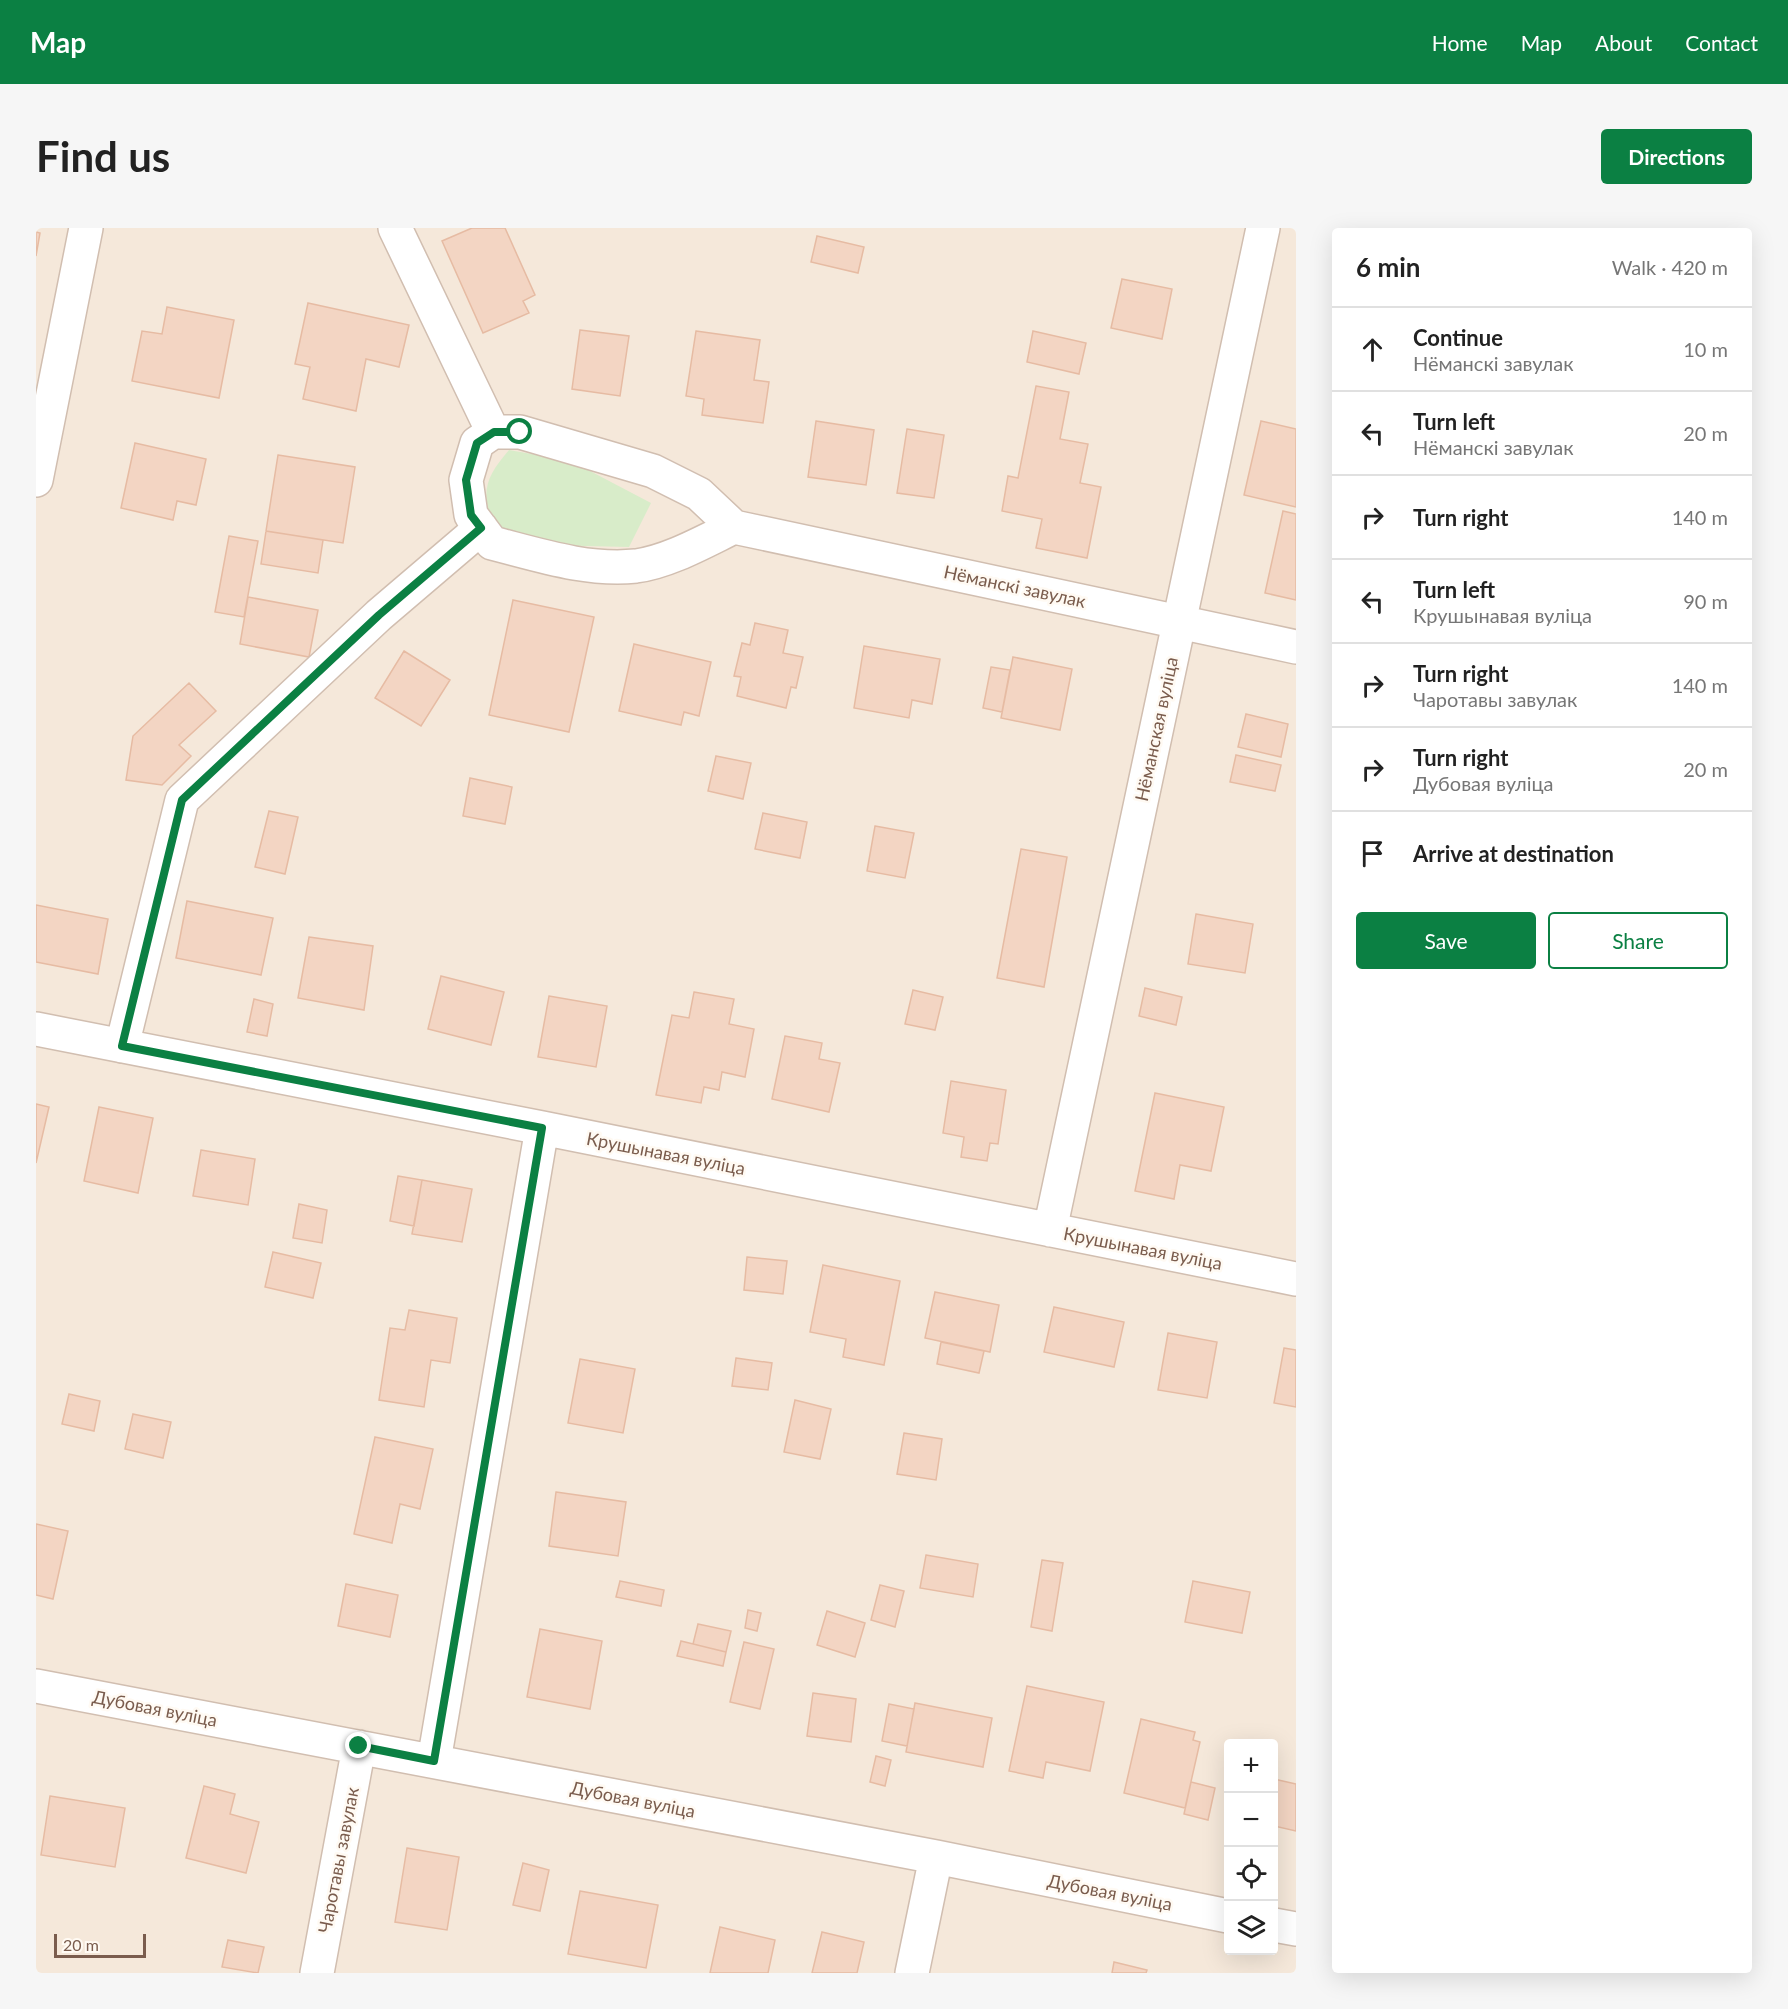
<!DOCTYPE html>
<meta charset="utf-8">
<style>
:root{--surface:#fff;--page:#f6f6f6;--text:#222;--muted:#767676;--line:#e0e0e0;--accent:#0b8043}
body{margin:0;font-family:Lato,sans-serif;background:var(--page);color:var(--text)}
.controls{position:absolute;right:18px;bottom:18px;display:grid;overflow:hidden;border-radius:6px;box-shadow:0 6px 24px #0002}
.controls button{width:54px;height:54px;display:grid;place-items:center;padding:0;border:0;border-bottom:2px solid var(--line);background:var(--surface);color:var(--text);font:30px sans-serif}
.scale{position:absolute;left:18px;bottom:15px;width:92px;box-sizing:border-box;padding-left:6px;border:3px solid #7a5c4d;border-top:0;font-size:16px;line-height:21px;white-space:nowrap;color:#7a5c4d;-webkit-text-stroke:4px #fffaf3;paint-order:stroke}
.stop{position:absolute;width:18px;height:18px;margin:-14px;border:4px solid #0b8043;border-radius:50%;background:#fff}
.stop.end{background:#0b8043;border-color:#fff;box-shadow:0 2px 6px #0008}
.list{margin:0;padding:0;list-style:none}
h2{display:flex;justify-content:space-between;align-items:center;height:78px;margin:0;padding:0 24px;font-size:26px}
h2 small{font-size:20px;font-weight:400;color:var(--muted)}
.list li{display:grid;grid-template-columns:39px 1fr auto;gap:18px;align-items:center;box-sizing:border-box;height:84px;padding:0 24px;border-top:2px solid var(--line)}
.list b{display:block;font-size:22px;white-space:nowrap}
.list p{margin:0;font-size:20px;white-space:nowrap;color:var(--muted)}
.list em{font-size:20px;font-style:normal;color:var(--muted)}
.actions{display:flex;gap:12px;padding:18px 24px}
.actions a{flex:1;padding:14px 0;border:2px solid var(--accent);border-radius:6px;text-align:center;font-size:21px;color:var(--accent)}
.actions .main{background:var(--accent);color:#fff}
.icon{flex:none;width:33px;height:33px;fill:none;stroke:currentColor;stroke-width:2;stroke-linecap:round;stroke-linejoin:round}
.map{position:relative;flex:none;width:1260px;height:1745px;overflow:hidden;border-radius:6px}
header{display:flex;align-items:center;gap:36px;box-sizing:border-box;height:84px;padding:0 30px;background:var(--accent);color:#fff}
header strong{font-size:28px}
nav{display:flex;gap:33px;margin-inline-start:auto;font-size:21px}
.intro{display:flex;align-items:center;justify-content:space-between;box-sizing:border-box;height:144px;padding:0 36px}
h1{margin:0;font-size:42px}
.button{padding:15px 27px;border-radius:6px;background:var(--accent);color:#fff;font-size:21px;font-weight:700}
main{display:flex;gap:36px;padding:0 36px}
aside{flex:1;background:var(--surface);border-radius:6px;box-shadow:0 6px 24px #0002}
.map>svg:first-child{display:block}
.residential{fill:#f5e8da;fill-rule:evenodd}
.green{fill:#d8ecc9}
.building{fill:#f3d5c3;stroke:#e6bba3;stroke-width:1.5}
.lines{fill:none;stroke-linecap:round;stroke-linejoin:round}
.minor-casing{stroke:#d1beb0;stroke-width:36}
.minor{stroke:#fff;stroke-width:33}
.route{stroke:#0b8043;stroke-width:8}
.labels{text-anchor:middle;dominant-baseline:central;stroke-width:5;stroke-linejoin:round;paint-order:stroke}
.street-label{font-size:18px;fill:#7a5c4d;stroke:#fffaf3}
</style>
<header>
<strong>Map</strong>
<nav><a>Home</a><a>Map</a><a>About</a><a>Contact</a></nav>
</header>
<div class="intro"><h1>Find us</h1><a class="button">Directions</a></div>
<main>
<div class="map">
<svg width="1260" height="1745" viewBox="0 0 1260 1745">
<rect width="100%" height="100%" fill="#fdf6ec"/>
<path class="residential" d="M0,0h1260v1745h-1260zM1192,1516h46v206h-46z"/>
<path class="green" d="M473,222l62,11 80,42 -22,44 -88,-2 -46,-18c-16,-35 -9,-50 14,-77z"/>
<path class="building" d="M436,0h33l30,67 -12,6 6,12 -46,20 -41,-92z
M0,4l4,1 -4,23z
M781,8l47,11 -6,26 -47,-11z
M1086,51l50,10 -10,50 -51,-11z
M272,75l101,22 -10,42 -33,-8 -10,52 -53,-12 7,-32 -15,-3z
M131,79l67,13 -15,78 -87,-17 10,-50 20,3z
M544,102l49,6 -9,60 -48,-7z
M660,103l64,9 -6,40 15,2 -6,41 -61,-8 2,-16 -18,-3z
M997,103l53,12 -7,31 -52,-12z
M1000,158l33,6 -9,47 28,5 -8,39 21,4 -14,71 -51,-10 6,-29 -40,-8 6,-35 10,2z
M780,193l58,9 -8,55 -58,-8z
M1225,193l35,8v78l-52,-12z
M871,201l37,6 -10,63 -37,-5z
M99,215l71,16 -10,46 -19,-4 -4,19 -52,-12z
M242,227l77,12 -12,76 -77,-12z
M1247,283l13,3v86l-31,-7z
M230,303l57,9 -5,33 -57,-9z
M193,308l29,5 -14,76 -29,-5z
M212,369l70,13 -9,47 -69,-13z
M477,372l81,17 -25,115 -80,-17z
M719,395l33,7 -5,23 20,4 -7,31 -5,-1 -5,21 -49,-12 4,-19 -7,-1 8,-33 8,2z
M598,416l77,18 -12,54 -15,-4 -3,13 -62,-14z
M828,418l76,13 -8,45 -20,-4 -3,18 -55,-10z
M368,423l46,29 -29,46 -46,-28z
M977,429l59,12 -12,61 -59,-12z
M955,439l19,3 -8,42 -19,-4z
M153,455l27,28 -37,34 12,11 -29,29 -36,-5 7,-44z
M1210,486l42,10 -7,33 -43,-10z
M1200,527l45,10 -6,26 -45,-9z
M680,528l35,7 -8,36 -35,-8z
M434,550l42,9 -7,37 -42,-8z
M233,583l29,6 -13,57 -30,-7z
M727,585l44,9 -7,36 -45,-9z
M839,598l39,7 -9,45 -38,-7z
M985,621l46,8 -23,130 -47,-9z
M151,673l86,17 -12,57 -85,-17z
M0,677l72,14 -10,55 -62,-12z
M1160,686l57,10 -8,49 -57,-9z
M273,709l64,9 -9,64 -66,-12z
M405,748l63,16 -13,53 -63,-16z
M1109,760l37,9 -6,28 -37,-9z
M877,762l30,7 -8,33 -30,-6z
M658,764l40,7 -5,25 25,5 -9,48 -23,-5 -3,18 -15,-3 -3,16 -45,-8 16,-80 17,3z
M513,768l58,10 -11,61 -58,-10z
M218,771l19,5 -6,32 -20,-4z
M749,808l37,7 -3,16 21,4 -11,49 -57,-13z
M915,853l55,9 -8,54 -8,-1 -3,18 -26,-4 3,-20 -21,-4z
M1119,865l69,14 -13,64 -31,-6 -6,34 -39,-8z
M0,876l13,3 -13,56z
M63,879l54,11 -15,75 -54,-12z
M165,922l54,9 -7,46 -55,-9z
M362,948l24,4 -8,46 -24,-5z
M386,952l50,9 -10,53 -50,-8z
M263,976l28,6 -5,33 -29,-5z
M237,1024l48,11 -8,35 -48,-11z
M711,1029l40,4 -4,33 -39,-4z
M787,1037l77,16 -16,84 -41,-8 3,-18 -36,-7z
M899,1064l64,13 -9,47 -65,-14z
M1018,1079l70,15 -10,45 -70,-15z
M373,1082l48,8 -7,45 -19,-3 -7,47 -45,-7 11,-72 15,2z
M1132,1105l49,9 -10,56 -49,-8z
M905,1114l43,9 -5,22 -42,-9z
M1248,1120l12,2v57l-22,-4z
M700,1130l36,5 -4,27 -36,-4z
M544,1131l55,10 -12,64 -55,-10z
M33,1166l31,7 -6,30 -32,-7z
M759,1172l36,9 -11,50 -36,-7z
M97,1186l38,8 -8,36 -38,-9z
M868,1205l38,6 -6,41 -39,-6z
M339,1209l58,12 -13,60 -20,-5 -8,39 -38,-9z
M520,1264l70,10 -8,54 -69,-10z
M0,1296l32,7 -15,68 -17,-4z
M890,1327l52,9 -5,33 -53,-9z
M1006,1332l21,3 -11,68 -21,-4z
M584,1353l44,9 -3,16 -45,-9z
M1157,1353l57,11 -8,41 -57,-11z
M310,1356l52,11 -8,42 -52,-11z
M844,1357l24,6 -9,36 -24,-7z
M712,1382l13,3 -4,18 -12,-3z
M791,1383l38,12 -10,34 -38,-12z
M662,1396l33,7 -5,21 -33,-8z
M504,1401l62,12 -12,68 -63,-12z
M645,1413l45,11 -3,14 -46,-10z
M708,1414l30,7 -14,60 -30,-7z
M991,1458l77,16 -14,69 -44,-9 -3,16 -34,-7z
M777,1465l43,6 -5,43 -44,-6z
M879,1475l77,15 -9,49 -77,-15z
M853,1476l25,5 -7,37 -25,-5z
M1105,1491l54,13 -2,8 7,2 -15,66 -61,-15z
M840,1528l15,4 -6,26 -15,-4z
M1238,1551l22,5v47l-22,-5z
M1155,1554l24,6 -7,32 -24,-6z
M168,1558l31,8 -5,20 29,8 -13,51 -60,-15z
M14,1568l75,12 -10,59 -74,-12z
M371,1620l52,9 -12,73 -52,-8z
M487,1635l26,7 -9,41 -27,-6z
M544,1663l78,14 -12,63 -78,-14z
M684,1699l55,13 -7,33h-58z
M786,1704l42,10 -7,31h-45z
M192,1712l36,7 -6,26 -36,-6z
M1078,1734l33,8 -1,3h-34z"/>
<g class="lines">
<g class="minor-casing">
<path id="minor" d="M359,0l98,204
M0,252l50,-252
M698,299c-29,14 -66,35 -98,39 -49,5 -97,-11 -144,-23l-21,-28 -5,-35 11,-37 16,-11h27l133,39 46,23 35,33 562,120
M0,801l506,99 754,151
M86,818l60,-246 197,-185 102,-87
M1014,1002l213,-1002
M0,1458l900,171 292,59
M398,1533l108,-633
M1238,1697l22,4
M281,1745l42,-226
M876,1745l24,-116"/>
</g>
<use href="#minor" class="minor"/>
</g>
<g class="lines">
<path class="route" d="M323,1518l75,15 108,-633 -420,-82 60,-246 197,-185 102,-87 -10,-13 -5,-35 11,-37 17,-11h26"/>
</g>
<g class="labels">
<g class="street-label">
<text transform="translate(979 358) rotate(12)">Нёманскі завулак</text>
<text transform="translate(1120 501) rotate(-78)">Нёманская вуліца</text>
<text transform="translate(630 925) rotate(11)">Крушынавая вуліца</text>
<text transform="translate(1107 1020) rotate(11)">Крушынавая вуліца</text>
<text transform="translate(119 1480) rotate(11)">Дубовая вуліца</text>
<text transform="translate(597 1571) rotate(11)">Дубовая вуліца</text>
<text transform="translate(302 1632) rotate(-79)">Чаротавы завулак</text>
<text transform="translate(1074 1664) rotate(11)">Дубовая вуліца</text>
</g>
</g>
</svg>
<div class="controls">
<button>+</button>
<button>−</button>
<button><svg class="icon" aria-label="locate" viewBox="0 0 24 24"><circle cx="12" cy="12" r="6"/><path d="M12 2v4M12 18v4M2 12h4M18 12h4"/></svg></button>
<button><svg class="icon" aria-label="layers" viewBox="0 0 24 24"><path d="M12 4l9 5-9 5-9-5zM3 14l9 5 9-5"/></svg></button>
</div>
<div class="scale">20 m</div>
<div class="stop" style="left:484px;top:204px"></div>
<div class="stop end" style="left:323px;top:1518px"></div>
</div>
<aside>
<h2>6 min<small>Walk · 420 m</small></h2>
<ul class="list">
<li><svg class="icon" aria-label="ahead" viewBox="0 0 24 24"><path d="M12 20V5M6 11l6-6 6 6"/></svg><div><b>Continue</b><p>Нёманскі завулак</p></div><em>10 m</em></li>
<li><svg class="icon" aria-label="left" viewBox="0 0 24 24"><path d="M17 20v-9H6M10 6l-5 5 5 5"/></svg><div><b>Turn left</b><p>Нёманскі завулак</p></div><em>20 m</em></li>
<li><svg class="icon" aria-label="right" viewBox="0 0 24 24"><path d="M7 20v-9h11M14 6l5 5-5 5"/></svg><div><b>Turn right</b></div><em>140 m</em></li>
<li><svg class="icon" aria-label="left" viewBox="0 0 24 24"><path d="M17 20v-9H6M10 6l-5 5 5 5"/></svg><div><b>Turn left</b><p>Крушынавая вуліца</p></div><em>90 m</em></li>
<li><svg class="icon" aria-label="right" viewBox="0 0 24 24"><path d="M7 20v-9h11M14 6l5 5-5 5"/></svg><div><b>Turn right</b><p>Чаротавы завулак</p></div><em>140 m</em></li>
<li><svg class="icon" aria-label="right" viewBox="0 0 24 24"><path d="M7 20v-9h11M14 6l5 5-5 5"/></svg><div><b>Turn right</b><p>Дубовая вуліца</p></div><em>20 m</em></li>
<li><svg class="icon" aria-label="arrive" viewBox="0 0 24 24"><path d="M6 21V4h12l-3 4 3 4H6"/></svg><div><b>Arrive at destination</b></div></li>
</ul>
<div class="actions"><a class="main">Save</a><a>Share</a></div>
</aside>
</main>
